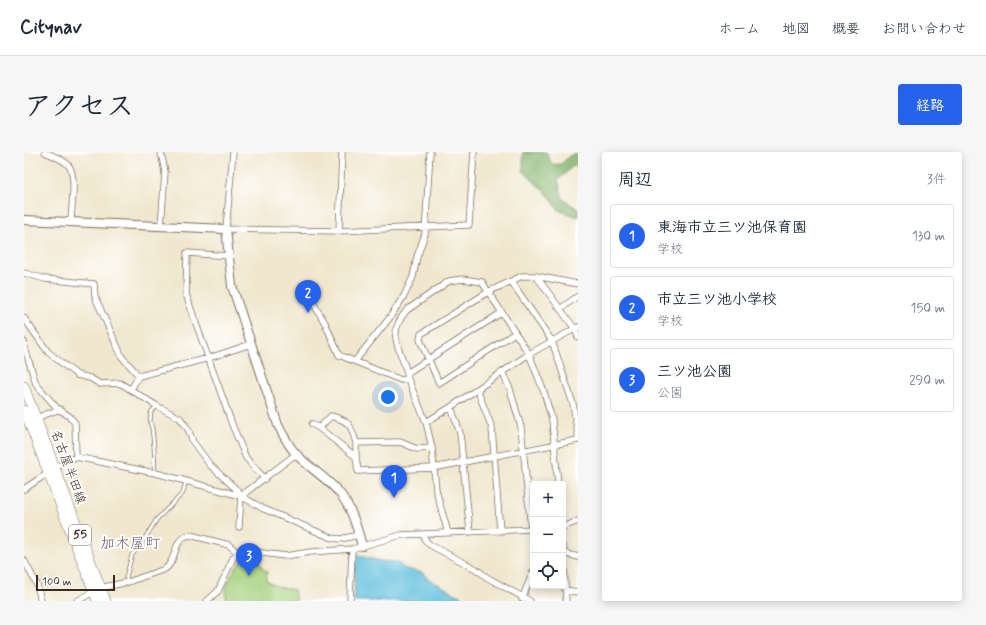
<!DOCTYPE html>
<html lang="ja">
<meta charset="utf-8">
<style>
:root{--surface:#fff;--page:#f6f6f7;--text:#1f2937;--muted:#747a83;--line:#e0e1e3;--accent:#2563eb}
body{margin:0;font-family:Mynerve,"Klee One",sans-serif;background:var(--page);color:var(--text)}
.controls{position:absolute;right:12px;bottom:12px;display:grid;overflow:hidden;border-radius:4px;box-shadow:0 2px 10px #0003}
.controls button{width:36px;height:36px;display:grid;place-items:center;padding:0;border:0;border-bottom:1px solid var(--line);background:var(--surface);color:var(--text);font:20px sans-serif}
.scale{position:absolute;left:12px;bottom:10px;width:79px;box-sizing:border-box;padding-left:4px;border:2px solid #3b2a1e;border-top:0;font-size:11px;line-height:14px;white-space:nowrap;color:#3b2a1e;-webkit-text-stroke:3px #fff;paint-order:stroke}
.you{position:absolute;left:364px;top:245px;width:14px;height:14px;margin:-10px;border:3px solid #fff;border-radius:50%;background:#1a73e8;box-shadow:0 0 0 6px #1a73e833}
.badge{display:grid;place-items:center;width:26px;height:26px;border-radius:50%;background:var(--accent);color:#fff;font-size:13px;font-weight:700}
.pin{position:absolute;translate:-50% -33px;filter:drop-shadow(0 1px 2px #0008)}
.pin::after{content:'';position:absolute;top:21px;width:14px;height:12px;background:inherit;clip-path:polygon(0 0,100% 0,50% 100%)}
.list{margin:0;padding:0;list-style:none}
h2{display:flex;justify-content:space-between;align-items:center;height:52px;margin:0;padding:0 16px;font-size:17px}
h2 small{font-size:13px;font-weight:400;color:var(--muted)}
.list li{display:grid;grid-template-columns:26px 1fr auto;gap:12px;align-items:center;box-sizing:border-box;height:64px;margin:0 8px 8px;padding:0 8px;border:1px solid var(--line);border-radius:4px}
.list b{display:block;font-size:15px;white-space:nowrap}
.list p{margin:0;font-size:13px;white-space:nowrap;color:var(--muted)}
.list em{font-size:13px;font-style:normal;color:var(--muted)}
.icon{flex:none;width:22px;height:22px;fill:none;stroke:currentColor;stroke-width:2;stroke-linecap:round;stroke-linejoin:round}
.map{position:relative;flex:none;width:554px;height:449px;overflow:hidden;border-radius:4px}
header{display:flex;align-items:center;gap:24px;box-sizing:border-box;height:56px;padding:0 20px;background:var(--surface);border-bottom:1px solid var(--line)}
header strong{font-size:19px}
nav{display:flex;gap:22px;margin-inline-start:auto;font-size:14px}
.intro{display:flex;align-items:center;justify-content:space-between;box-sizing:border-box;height:96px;padding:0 24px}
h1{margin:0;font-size:28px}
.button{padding:10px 18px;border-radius:4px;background:var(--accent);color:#fff;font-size:14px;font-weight:700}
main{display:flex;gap:24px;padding:0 24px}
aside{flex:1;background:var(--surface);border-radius:4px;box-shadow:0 2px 10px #0003}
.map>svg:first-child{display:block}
.green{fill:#a4d07d;stroke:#707d4e}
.forest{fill:#83b26c;stroke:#5f6e45}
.water{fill:#5dbedb;stroke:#4c747c}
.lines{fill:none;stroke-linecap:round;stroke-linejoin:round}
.lane-casing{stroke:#7a6c5c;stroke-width:4.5}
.street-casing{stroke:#7a6c5c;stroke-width:7}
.secondary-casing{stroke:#7a6c5c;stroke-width:10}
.primary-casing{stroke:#7a6c5c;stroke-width:10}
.lane{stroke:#fff;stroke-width:3}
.street{stroke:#fff;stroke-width:5.5}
.secondary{stroke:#fff;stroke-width:8}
.primary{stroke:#fff;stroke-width:9}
.labels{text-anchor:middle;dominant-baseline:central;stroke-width:4;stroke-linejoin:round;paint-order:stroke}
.shield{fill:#fff;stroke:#766a62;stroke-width:1}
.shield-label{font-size:12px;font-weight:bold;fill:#3b2a1e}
.street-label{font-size:13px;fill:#3b2a1e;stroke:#fff}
.quarter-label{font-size:15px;fill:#745964;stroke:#fff}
</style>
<header>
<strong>Citynav</strong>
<nav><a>ホーム</a><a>地図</a><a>概要</a><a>お問い合わせ</a></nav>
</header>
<div class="intro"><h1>アクセス</h1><a class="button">経路</a></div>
<main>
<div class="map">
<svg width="554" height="449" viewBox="0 0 554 449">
<rect width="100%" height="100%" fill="#fff"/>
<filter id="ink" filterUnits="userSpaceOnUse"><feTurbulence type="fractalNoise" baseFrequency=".025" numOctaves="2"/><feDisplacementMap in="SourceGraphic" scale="8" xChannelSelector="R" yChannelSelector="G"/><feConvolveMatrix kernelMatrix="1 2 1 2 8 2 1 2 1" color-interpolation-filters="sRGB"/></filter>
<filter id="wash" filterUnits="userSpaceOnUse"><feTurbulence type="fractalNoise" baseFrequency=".012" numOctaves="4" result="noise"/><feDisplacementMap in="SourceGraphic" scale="16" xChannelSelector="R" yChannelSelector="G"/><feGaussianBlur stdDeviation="0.9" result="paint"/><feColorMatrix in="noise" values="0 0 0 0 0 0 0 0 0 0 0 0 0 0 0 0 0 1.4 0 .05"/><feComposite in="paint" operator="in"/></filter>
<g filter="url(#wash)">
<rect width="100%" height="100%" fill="#f0e7ce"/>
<path class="green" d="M226,403h6l6,13 5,4 -1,9 13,6 15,3 2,11h-69c-1,-4 -2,-9 -1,-13 4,-12 12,-28 24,-33z"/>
<path class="forest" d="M499,0h23l6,12h9l8,-8 9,-4v13l-6,2 -14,13 5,19 15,10v8l-20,-7 -7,-12 -28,-27z"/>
<path class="water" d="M331,403l26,6 17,1 5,6 20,5 4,5 42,23h-115z"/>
</g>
<g filter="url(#ink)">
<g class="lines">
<g class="lane-casing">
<path id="lane" d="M131,321l-1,-26 -2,-19 -2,-6 1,-10 6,-6
M104,430l-2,-5 6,-22 13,-17 12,-19 26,-26 3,-12"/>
</g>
<g class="street-casing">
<path id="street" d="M21,0c8,4 19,7 24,14 8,11 2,42 2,56
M209,0l-7,77 113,2 130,-6 5,-73
M137,75l4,-55 -4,-20
M315,79l3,-79
M205,104l-42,-3 -1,41 7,21 40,112 13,31 19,21
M0,121l21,6 49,5 1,13 27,60 17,19
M512,124l39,53 3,8
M487,129l41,60 21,63 5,31
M285,144l16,27 14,32 62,25 7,-1
M536,157l18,-13
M0,166l24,34 29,23 13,3 10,6 20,-1 37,23 23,12 8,11 5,13 17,23 28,26 3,5 -2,31
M491,181l-76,50 -19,-43 1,-6 67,-42 34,-16h14l42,8
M0,190l2,10 10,32 21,24 12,8 6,7 1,34
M331,209l33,-41 16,-24 9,-19 4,-20 8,-23 5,-82
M478,220l8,17 11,38 10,102
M383,221l94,-60
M107,237l8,-13 70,-18 42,-14
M453,237l15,39 8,103
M427,255l9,26 10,99
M12,266l24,-9
M402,270l25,-15 78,-53 49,-27
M288,272l7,4 12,-12c19,5 20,9 25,27l44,-1 17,7 15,-1
M295,276l37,29v-14
M332,305l2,14 75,-3 145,-28
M0,337l42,-28 10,-4 84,17 81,22 23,13 68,29 8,1 19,-4
M217,344l55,-42
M539,375l15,-6
M424,381l-12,-43 -4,-42 -6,-26 -18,-43c-4,-29 -25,-41 -1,-69l42,-29 14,-2 19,3 47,72 15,38 8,28 6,64
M399,382l2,6 5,5 46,24 12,9 42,23
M539,395l3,54
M539,401l15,4
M0,408l13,25 4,16
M541,438l13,2
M498,447l11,-27
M53,449l23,-13 28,-6 37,-13c12,-8 8,-32 25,-34l39,10 9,8
M183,449l11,-10 15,-33 5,-5 17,-1 30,4 26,-4 41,-3 49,-14 132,-6
M326,449l2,-52"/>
</g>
<g class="secondary-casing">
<path id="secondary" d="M0,68l202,9 6,57 46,139c5,10 10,20 18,29 14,15 33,25 45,41 12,16 16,33 21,51"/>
</g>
<g class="primary-casing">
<path id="primary" d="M0,234l82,215
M0,258l73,191"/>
</g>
<use href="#lane" class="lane"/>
<use href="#street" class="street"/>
<use href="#secondary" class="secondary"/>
<use href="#primary" class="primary"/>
</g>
</g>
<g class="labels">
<rect class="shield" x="45" y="373" width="22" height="20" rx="3"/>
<g class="shield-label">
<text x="56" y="383">55</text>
</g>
<g class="street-label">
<text transform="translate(44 315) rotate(70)">名古屋半田線</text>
</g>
<g class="quarter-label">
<text x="106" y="392">加木屋町</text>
</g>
</g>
</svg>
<div class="controls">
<button>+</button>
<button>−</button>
<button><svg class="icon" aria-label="locate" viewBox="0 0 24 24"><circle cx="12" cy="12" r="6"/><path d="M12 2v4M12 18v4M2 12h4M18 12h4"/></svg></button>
</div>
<div class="scale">100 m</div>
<div class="you"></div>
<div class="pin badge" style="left:370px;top:346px">1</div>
<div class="pin badge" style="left:284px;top:161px">2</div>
<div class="pin badge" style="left:225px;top:424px">3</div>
</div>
<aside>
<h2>周辺<small>3件</small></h2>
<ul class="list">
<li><span class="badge">1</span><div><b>東海市立三ツ池保育園</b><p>学校</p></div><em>130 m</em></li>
<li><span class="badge">2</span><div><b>市立三ツ池小学校</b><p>学校</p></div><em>150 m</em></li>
<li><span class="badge">3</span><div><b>三ツ池公園</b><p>公園</p></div><em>290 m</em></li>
</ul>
</aside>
</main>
